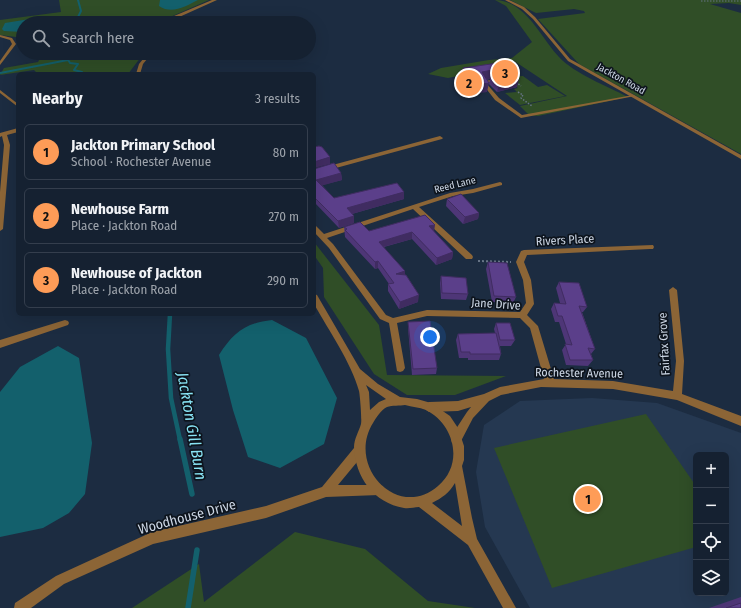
<!DOCTYPE html>
<meta charset="utf-8">
<style>
:root{--surface:#152131;--page:#1e2939;--text:#f1f3f6;--muted:#9da3ab;--line:#343e4d;--accent:#fe9c57}
body{margin:0;font-family:"Fira Sans Condensed",sans-serif;background:var(--page);color:var(--text)}
.controls{position:absolute;right:12px;bottom:12px;display:grid;overflow:hidden;border-radius:6px;box-shadow:0 4px 16px #0002}
.controls button{width:36px;height:36px;display:grid;place-items:center;padding:0;border:0;border-bottom:1px solid var(--line);background:var(--surface);color:var(--text);font:20px sans-serif}
.you{position:absolute;left:430px;top:337px;width:14px;height:14px;margin:-10px;border:3px solid #fff;border-radius:50%;background:#1a73e8;box-shadow:0 0 0 6px #1a73e833}
.badge{display:grid;place-items:center;width:26px;height:26px;border-radius:50%;background:var(--accent);color:#111;font-size:13px;font-weight:700}
.pin{position:absolute;translate:-50% -50%;border:2px solid #fff;box-shadow:0 1px 4px #0006}
.list{margin:0;padding:0;list-style:none}
h2{display:flex;justify-content:space-between;align-items:center;height:52px;margin:0;padding:0 16px;font-size:17px}
h2 small{font-size:13px;font-weight:400;color:var(--muted)}
.list li{display:grid;grid-template-columns:26px 1fr auto;gap:12px;align-items:center;box-sizing:border-box;height:56px;margin:0 8px 8px;padding:0 8px;border:1px solid var(--line);border-radius:6px}
.list b{display:block;font-size:15px;white-space:nowrap}
.list p{margin:0;font-size:13px;white-space:nowrap;color:var(--muted)}
.list em{font-size:13px;font-style:normal;color:var(--muted)}
.icon{flex:none;width:22px;height:22px;fill:none;stroke:currentColor;stroke-width:2;stroke-linecap:round;stroke-linejoin:round}
.map{position:relative;flex:none;width:741px;height:608px;overflow:hidden}
.search{position:absolute;background:var(--surface);box-shadow:0 4px 16px #0002;left:16px;top:16px;width:300px;height:44px;display:flex;align-items:center;gap:10px;box-sizing:border-box;padding:0 14px;border-radius:22px;color:var(--muted);font-size:15px}
.panel{position:absolute;background:var(--surface);box-shadow:0 4px 16px #0002;left:16px;top:72px;width:300px;height:244px;border-radius:6px}
.map>svg:first-child{display:block}
.built{fill:#253851;fill-rule:evenodd}
.green{fill:#304e27}
.water{fill:#13606c}
.lines{fill:none;stroke-linecap:round;stroke-linejoin:round}
.stream-far2{stroke:#13606c;stroke-width:2}
.stream-far1{stroke:#13606c;stroke-width:4.5}
.stream{stroke:#13606c;stroke-width:5.5}
.path-far2{stroke:#667486;stroke-width:1;stroke-dasharray:1.5 1.5;stroke-linecap:butt}
.path-far1{stroke:#667486;stroke-width:1.5;stroke-dasharray:1.5 1.5;stroke-linecap:butt}
.path{stroke:#667486;stroke-width:2;stroke-dasharray:2 2;stroke-linecap:butt}
.service{fill:#8c6536;fill-rule:evenodd}
.minor{fill:#8c6536;fill-rule:evenodd}
.tertiary{fill:#8c6536;fill-rule:evenodd}
.wall{fill:#4e3677}
.shaded-wall{fill:#402c61}
.building{fill:#5b3f8a;stroke:#402c61}
.labels{text-anchor:middle;dominant-baseline:central;stroke-width:3.5;stroke-linejoin:round;paint-order:stroke}
.far-street-label{font-size:10px;fill:#ccd6e4;stroke:#0d141d}
.street-label{font-size:12px;fill:#ccd6e4;stroke:#0d141d}
.near-street-label{font-size:14px;fill:#ccd6e4;stroke:#0d141d}
.near-water-label{font-size:16px;font-style:italic;fill:#89e4f5;stroke:#0d141d}
</style>
<div class="map">
<svg width="741" height="608" viewBox="0 0 741 608">
<rect width="100%" height="100%" fill="#1c2c41"/>
<path class="built" d="M592,398l65,5 84,30v175h-211l-45,-81 -9,-55 8,-47 36,-24zM696,455h30v138h-30z"/>
<path class="green" d="M59,0h150l-41,18 -2,5h-143v19h-4l-3,-5 -16,-2v-15l61,-8z
M495,0c30,0 46,38 64,57 16,17 48,29 69,40l-90,19 -9,-1 -9,-9 47,-10 -53,-35 -27,9 -39,8 -20,-4 13,-6 48,-8 23,-2 20,-16 -26,-36z
M510,0h231v5l-12,-2 -19,1 31,9v141l-162,-90 -41,-45 47,-6 -1,-2 -10,-2 -38,4z
M43,53h101l-16,21h-90l-4,-4 -34,5 4,-7 34,-6z
M523,76l15,11 9,-2 18,11 -45,9 -15,-12 12,-1 -3,-3 4,-1 -13,-11z
M314,242l65,83 8,50 119,1 -51,19h-48l-33,-21 -50,-77 -1,-29 -9,-13z
M646,414l50,72v61l-144,41 -58,-140z
M295,532l70,17 63,52 47,7h-343l67,-44 5,38z"/>
<path class="water" d="M160,0h38c-12,6 -26,15 -39,6z
M42,17l3,1 -2,5h-20v9l-19,-1 -2,-2 3,-6z
M272,320l34,18 31,60 -13,46 -44,24 -32,-11 -15,-47 -14,-55c14,-22 26,-32 53,-35z
M58,346l21,12 13,85 -7,51 -16,19 -26,15 -43,9v-145l20,-25z"/>
<g class="lines">
<path class="stream-far2" d="M75,23l6,-12 -3,-11
M70,53l-3,5 3,5 8,1 -4,6 8,2v2
M0,73l68,-13"/>
<path class="stream-far1" d="M170,314l-2,35 3,49 9,42"/>
<path class="stream" d="M180,439l12,55
M188,608l9,-58"/>
<path class="path-far2" d="M701,1h40"/>
<path class="path-far1" d="M516,82l5,4
M518,92l5,3 -2,3 11,8"/>
<path class="path" d="M478,261l33,1"/>
<path class="service" d="M495,79l2,1v1l-11,2 13,15 23,17 111,-20 2,1 -114,22 -26,-18 -14,-18z
M65,320l3,1 1,2 -1,2 -68,23v-8z"/>
<path class="minor" d="M505,0h4l15,7 11,10 35,42 171,96v4l-173,-98 -35,-42 -11,-10z
M0,35l12,3 4,6 -16,21v-4l12,-17 -2,-4 -10,-3z
M0,90l18,14v3l-18,-14z
M18,128v4l-11,3 3,10 -7,84 -3,2v-39l4,-47 -2,-9 -2,1v-4z
M440,136l3,2 -1,1 -128,35v-4z
M500,182l2,1v2l-29,8 -20,3 -34,11 53,48 1,2 -1,2h-6l-53,-50 -86,29 6,6 53,71 7,3 34,-8 93,2 6,-9 -3,-23 -7,-18 5,-11 3,-1 129,-5 1,2 -1,2h-3l-123,6 -3,7 7,18 3,24 -7,11 11,11 16,53 59,2 60,10 3,-30 -7,-71 4,-3 4,3 7,71 -2,33 59,22v10l-64,-26 -64,-11 -72,-2 -40,8 -12,6 -16,17 -13,25 -4,1 -4,-1 -1,-4 1,-4 15,-23 4,-5 -13,4 -29,1 -3,-2 -2,-3 2,-3 3,-2 29,-1 26,-7 16,-7 44,-8 -14,-51 -10,-10 -93,-2 -30,7 8,45 -2,3 -3,1 -3,-1 -8,-48 -9,-4 -51,-71 -15,-16v-6h2l8,8 126,-41 23,-4z
M358,447l4,1 1,4 -1,4 -24,29h41l4,1 1,4 -1,4 -4,1 -53,2 -60,21 -113,26 -89,40 -33,24h-17l1,-5 41,-27 96,-44 114,-26 56,-19 32,-39z"/>
<path class="tertiary" d="M212,0h5l-40,18 -2,5h-4l3,-7z
M148,53h4l-9,11 -3,10h-4l3,-10z
M314,294l3,1 43,74 18,15 22,13 17,2 14,4 19,13 8,12 6,18v14l-2,6 10,52 5,21 39,69h-13l-35,-63 -49,-38c-5,0 -10,2 -15,1 -30,-5 -49,-31 -50,-61 0,-8 5,-16 7,-23 1,-4 -1,-29 -2,-33 -8,-29 -30,-60 -45,-87zM366,385l20,14 -7,3 -9,8 -1,-18zM405,405c7,2 14,2 21,5 29,15 38,54 12,76 -40,35 -92,-20 -65,-63 3,-5 8,-13 14,-16 5,-2 13,-1 18,-2zM455,483l7,43 -30,-23c10,-5 17,-10 23,-20z"/>
</g>
<path class="wall" d="M498,63l19,24 -20,5 -8,-8 1,-5 -4,1 1,12 -13,1 -14,-14 1,-9h2v-2z
M314,169l27,4 1,7 -20,5 12,13 70,1 -52,15 2,9 -15,5 -25,-26z
M447,199l32,14 -1,6 -15,5 -17,-18z
M344,227l25,4 65,1 19,20 -1,7 -16,6 -24,-26 -28,8 21,28 13,27 -19,7 -11,-18v-7h1l-11,-16 -3,1 -30,-32z
M488,262l28,35 -3,6 -21,-1 -6,-33z
M441,276l27,18 -2,6 -25,-1 -1,-16z
M559,282l28,25 -4,5h-1l13,37 -4,5 2,6 -5,6 -22,-1 -4,-15 4,-6 -7,-22h-4l-4,-13 3,-6h6l-4,-15z
M408,322l29,46 -1,6 -24,1 -4,-47z
M496,323l19,17 -4,6h-11l1,8 -2,6h-31v-2h-9l-3,-18 2,-6 37,-1 -1,-4z
M741,597v11h-32z"/>
<path class="shaded-wall" d="M497,69l-2,9 -4,-3 -1,4 -10,2 2,-9z
M519,79l-2,8 -20,5 2,-8z
M489,83l-2,9 -13,1 1,-8z
M330,157v7l-16,4v-6z
M341,173l1,7 -25,7 -1,-7z
M404,192v7l-56,16 -1,-7z
M479,213l-1,6 -15,5 2,-7z
M354,216v7l-15,5 -1,-7z
M435,225l-1,7 -5,-6z
M412,232v7l-33,9v-6z
M453,252l-1,7 -16,6 1,-7z
M378,261v7l-3,1v-7z
M405,271v6l-9,-3z
M419,295l-1,7 -19,7 1,-7z"/>
<path class="building" d="M498,63l21,16 -20,5 -8,-9 9,-2v-3l-3,-1 -15,3 7,11 -14,2 -14,-15h4l-2,-2z
M319,146l3,1 8,10 -16,5v-15z
M334,163l7,10 -25,7 18,18 63,-15 7,9 -57,16 7,8 -16,5 -24,-24v-28z
M461,194l18,19 -14,4 -18,-18z
M425,215l10,10 -6,1 24,26 -16,6 -25,-26 -33,10 26,29 -9,3 10,1 13,20 -19,7 -12,-18 6,-1 -16,-22 -3,1 -30,-32 2,-1 -3,-2 16,-5 9,9z
M488,262l19,1 9,34 -22,-1z
M441,276l25,2 2,16 -26,-1z
M559,282l20,1 8,24 -8,-1 16,43 -7,-1 5,12h-23l-5,-16 7,1 -10,-29h-4l-4,-13 12,1z
M430,321l7,47 -24,1 -5,-47z
M496,323h14l5,17h-15z
M496,333l5,21h-31v-2h-9l-3,-18z
M741,603v5h-15z"/>
<g class="labels">
<g class="far-street-label">
<text transform="translate(621 79) rotate(29)">Jackton Road</text>
<text transform="translate(455 185) rotate(-14)">Reed Lane</text>
</g>
<g class="street-label">
<text transform="translate(565 240) rotate(-3)">Rivers Place</text>
<text transform="translate(496 304) rotate(4)">Jane Drive</text>
<text transform="translate(664 344) rotate(-93)">Fairfax Grove</text>
<text transform="translate(579 373) rotate(1)">Rochester Avenue</text>
</g>
<g class="near-street-label">
<text transform="translate(187 517) rotate(-15)">Woodhouse Drive</text>
</g>
<g class="near-water-label">
<text transform="translate(192 426) rotate(80)">Jackton Gill Burn</text>
</g>
</g>
</svg>
<div class="controls">
<button>+</button>
<button>−</button>
<button><svg class="icon" aria-label="locate" viewBox="0 0 24 24"><circle cx="12" cy="12" r="6"/><path d="M12 2v4M12 18v4M2 12h4M18 12h4"/></svg></button>
<button><svg class="icon" aria-label="layers" viewBox="0 0 24 24"><path d="M12 4l9 5-9 5-9-5zM3 14l9 5 9-5"/></svg></button>
</div>
<div class="you"></div>
<div class="pin badge" style="left:588px;top:499px">1</div>
<div class="pin badge" style="left:469px;top:83px">2</div>
<div class="pin badge" style="left:505px;top:73px">3</div>
<div class="search"><svg class="icon" aria-label="search" viewBox="0 0 24 24"><circle cx="10" cy="10" r="6"/><path d="M15 15l6 6"/></svg>Search here</div>
<section class="panel">
<h2>Nearby<small>3 results</small></h2>
<ul class="list">
<li><span class="badge">1</span><div><b>Jackton Primary School</b><p>School · Rochester Avenue</p></div><em>80 m</em></li>
<li><span class="badge">2</span><div><b>Newhouse Farm</b><p>Place · Jackton Road</p></div><em>270 m</em></li>
<li><span class="badge">3</span><div><b>Newhouse of Jackton</b><p>Place · Jackton Road</p></div><em>290 m</em></li>
</ul>
</section>
</div>
